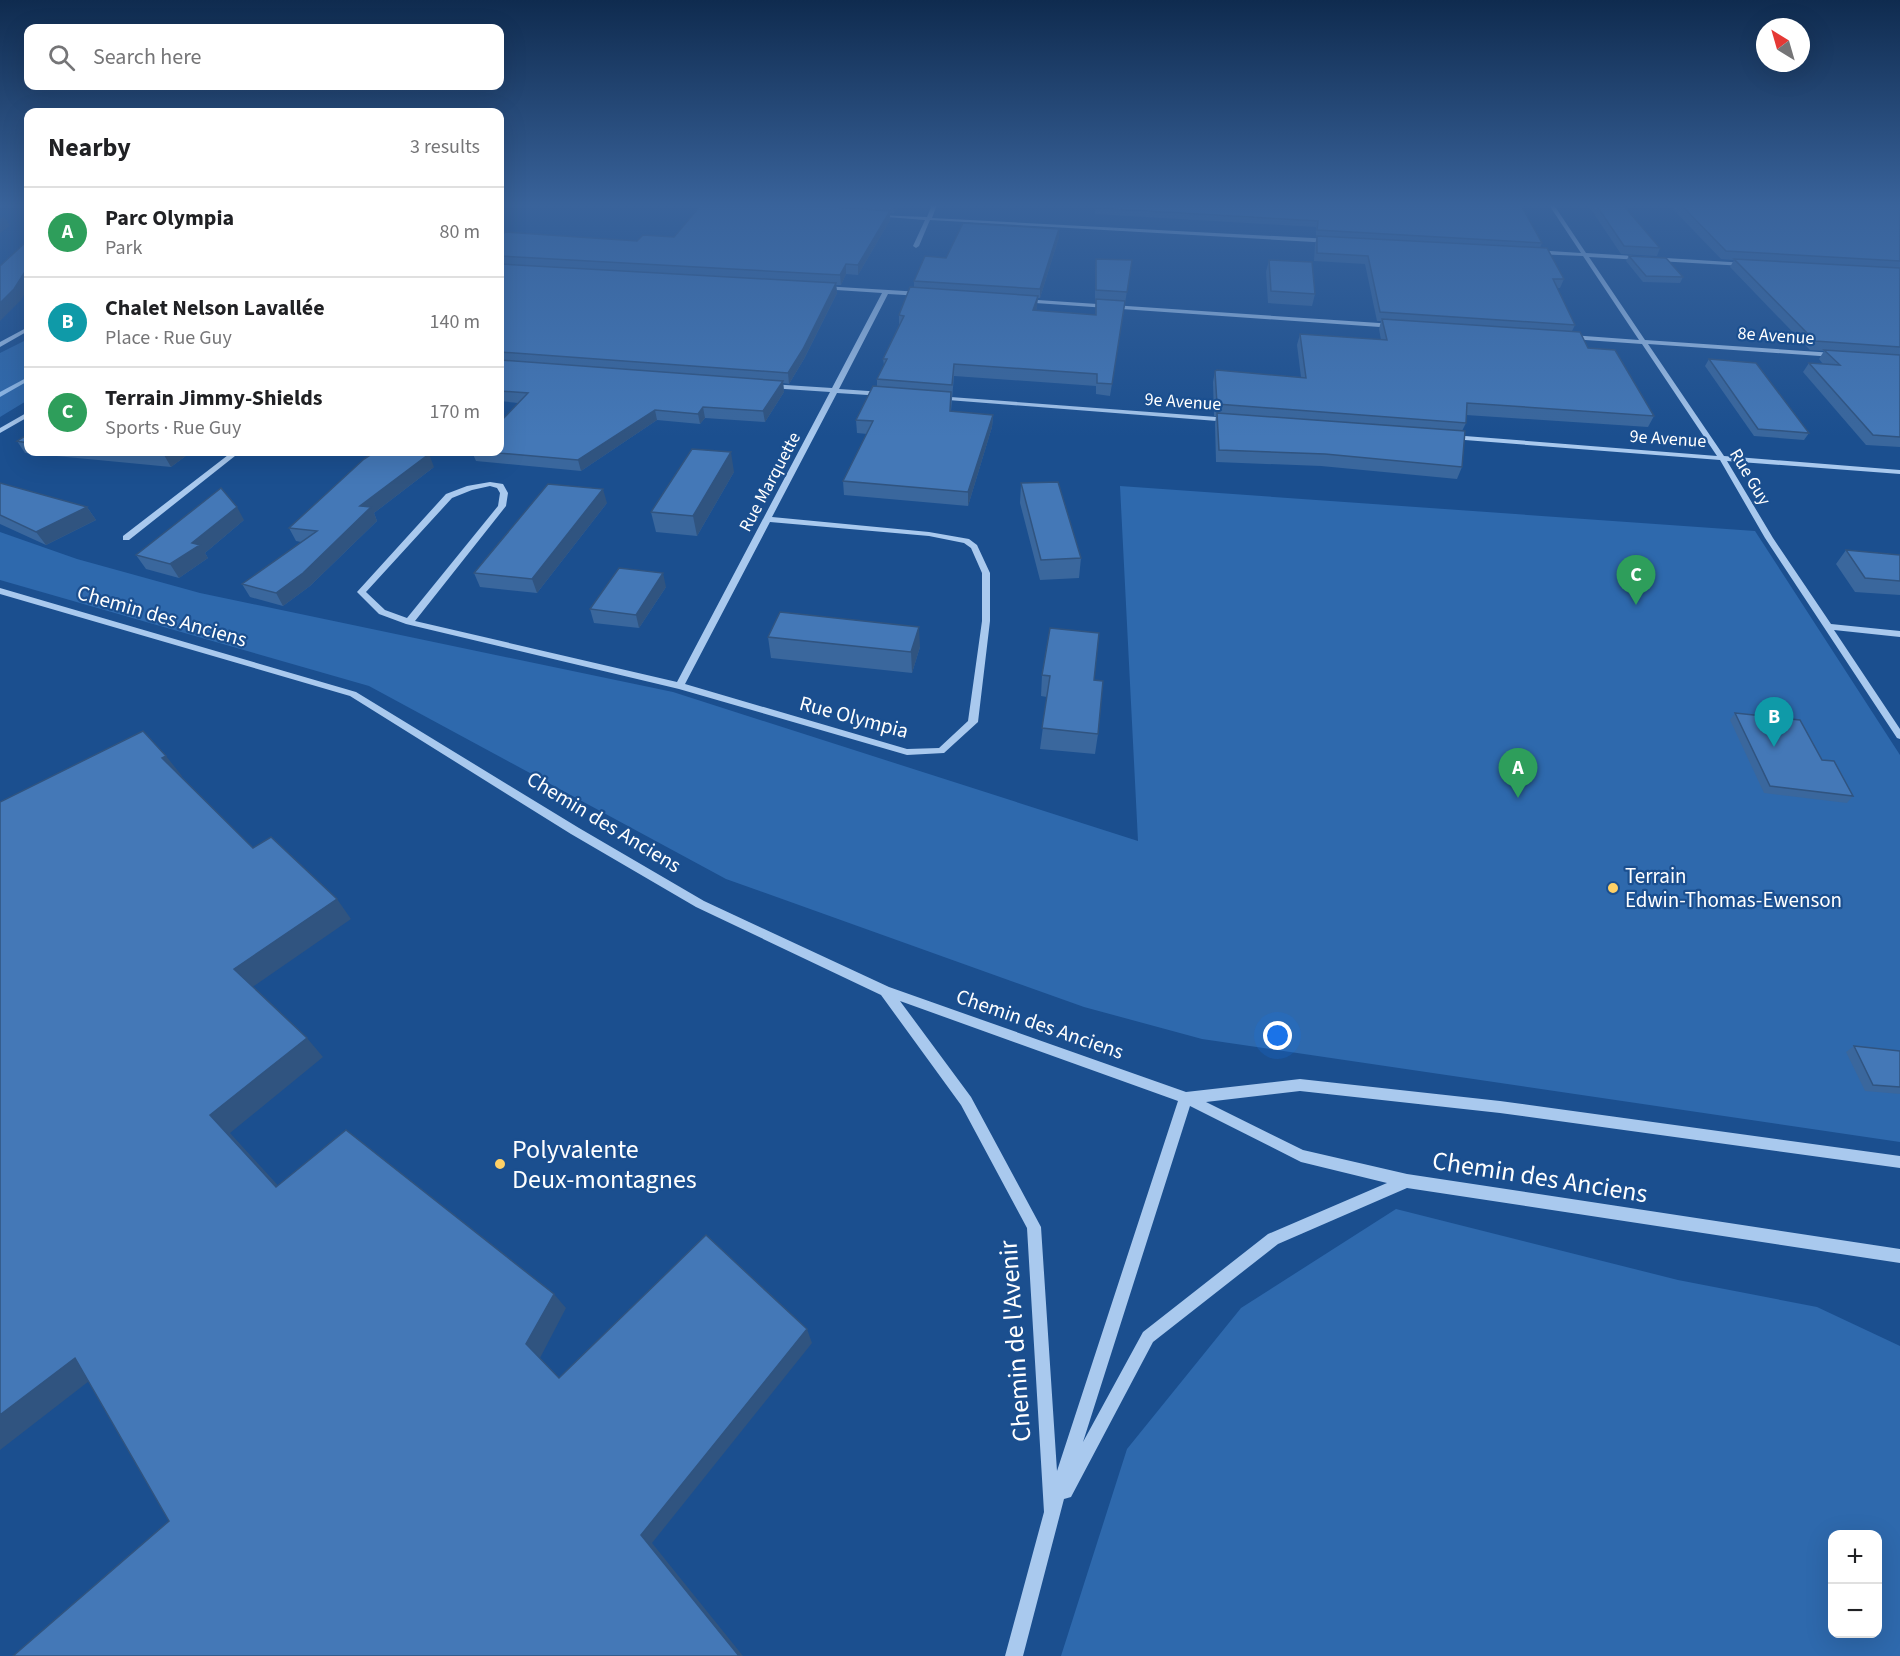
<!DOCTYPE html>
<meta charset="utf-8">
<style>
:root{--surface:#fff;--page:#f2f2f2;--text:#202124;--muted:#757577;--line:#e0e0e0;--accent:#847042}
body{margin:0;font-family:"Source Sans 3",sans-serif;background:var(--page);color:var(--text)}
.controls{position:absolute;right:18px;bottom:18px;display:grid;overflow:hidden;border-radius:12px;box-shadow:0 6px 24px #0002}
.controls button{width:54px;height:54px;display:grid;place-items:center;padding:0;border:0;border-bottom:2px solid var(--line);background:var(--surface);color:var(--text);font:30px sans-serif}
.compass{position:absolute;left:1756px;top:18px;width:54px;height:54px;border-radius:50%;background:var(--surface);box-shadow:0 6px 24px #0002;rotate:323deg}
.you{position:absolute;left:1278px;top:1036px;width:21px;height:21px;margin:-15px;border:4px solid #fff;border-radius:50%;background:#1a73e8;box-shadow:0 0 0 9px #1a73e833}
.badge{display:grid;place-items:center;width:39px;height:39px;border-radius:50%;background:var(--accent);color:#fff;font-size:20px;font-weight:700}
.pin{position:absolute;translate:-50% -50px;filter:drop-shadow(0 2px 3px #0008)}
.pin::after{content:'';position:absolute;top:32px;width:21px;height:18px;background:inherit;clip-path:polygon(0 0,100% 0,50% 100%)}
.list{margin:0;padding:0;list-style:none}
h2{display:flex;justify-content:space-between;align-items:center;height:78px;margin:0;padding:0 24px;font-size:26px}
h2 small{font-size:20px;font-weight:400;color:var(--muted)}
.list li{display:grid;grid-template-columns:39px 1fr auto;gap:18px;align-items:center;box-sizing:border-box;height:90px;padding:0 24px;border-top:2px solid var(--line)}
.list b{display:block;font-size:22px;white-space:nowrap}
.list p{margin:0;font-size:20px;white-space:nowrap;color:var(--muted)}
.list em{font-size:20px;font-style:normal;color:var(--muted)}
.icon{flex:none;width:33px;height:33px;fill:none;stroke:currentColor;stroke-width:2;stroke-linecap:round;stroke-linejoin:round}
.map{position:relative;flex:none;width:1900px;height:1656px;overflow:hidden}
.search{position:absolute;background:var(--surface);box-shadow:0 6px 24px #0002;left:24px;top:24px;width:480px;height:66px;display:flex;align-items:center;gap:15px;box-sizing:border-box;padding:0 21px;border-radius:12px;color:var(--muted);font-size:22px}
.panel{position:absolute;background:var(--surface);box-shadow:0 6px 24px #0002;left:24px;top:108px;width:480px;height:348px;border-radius:12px}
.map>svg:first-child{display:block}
.green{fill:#2e69ad;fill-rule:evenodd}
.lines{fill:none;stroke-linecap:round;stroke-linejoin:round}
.stream{fill:#9cc4f0;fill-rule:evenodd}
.minor{fill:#a9c9ee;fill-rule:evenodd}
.wall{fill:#3a679d}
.shaded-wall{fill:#305480}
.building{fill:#4478b7;stroke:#305480;stroke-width:1.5}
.poi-dot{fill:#ffd166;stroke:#1b4f8f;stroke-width:2}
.labels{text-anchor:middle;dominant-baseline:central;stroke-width:4.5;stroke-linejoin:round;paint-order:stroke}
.far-street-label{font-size:18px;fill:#fff;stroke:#1b4f8f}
.street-label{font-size:21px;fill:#fff;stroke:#1b4f8f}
.poi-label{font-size:21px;fill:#fff;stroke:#1b4f8f;text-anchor:start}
.near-poi-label{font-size:26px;fill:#fff;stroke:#1b4f8f;text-anchor:start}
.near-street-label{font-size:26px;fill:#fff;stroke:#1b4f8f}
</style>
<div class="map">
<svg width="1900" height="1656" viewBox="0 0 1900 1656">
<rect width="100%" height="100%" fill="#1b4f8f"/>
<path class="green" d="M28,339v61l-28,17v-64z
M1120,486l635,45 145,224v387l-698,-103 -118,-32 -358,-128 -357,-193 -369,-106v-48l77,27 123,34 473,99 465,149z
M1396,1209l282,71 139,27 83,39v310h-839l66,-207 114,-141zM1832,1534h46v100h-46z"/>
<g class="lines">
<path class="stream" d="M28,377v4l-28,16v-5z"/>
<path class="minor" d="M687,205h25l4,2 -2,1z
M932,205h5l-5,13 399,21 3,2 -3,2 -401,-23 -11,26 -3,2 -3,-2 12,-26 -51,-4 2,-1 51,2z
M1549,205h5l32,48 160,10 -2,3 -155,-9 56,83 189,13 3,2 -3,2 -186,-13 76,112 176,14v4l-173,-13 46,77 58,86 69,7v6l-66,-7 66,99v10l-3,-1 -132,-200 -45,-78 -268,-21 -3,-2 3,-2 265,21 -75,-112 -71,-5 -3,-2 3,-2 68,5 -56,-84 -48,-2 -3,-2 3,-2 46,3z
M823,286l98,6 3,2 -3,2 -33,-2 -49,95 44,3 3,2 -3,2 -46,-3 -65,124 157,15 40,7 8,6 13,28v48l-12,101 -34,31 -37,2 -228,-66 -273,-65 -27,-10 -22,-22 89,-98 21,-8 23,-4 13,2 5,9 -2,13 -91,115 262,61 153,-290 -60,-4 -3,-2 3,-2 62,4 50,-95 -61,-4v-2zM490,486l7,2 3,5 -2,13 -91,112 -22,-8 -19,-18 86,-94 20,-8zM770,522l159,14 35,7 7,5 11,25v48l-14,100 -29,27 -32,1 -222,-65z
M1023,299l371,25 3,2 -3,2 -373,-26 -1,-1z
M28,327v4l-28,16v-5z
M937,396l293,22 3,2 -3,2 -295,-23 -1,-1z
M28,412v5l-28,16v-5z
M232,452h8l-111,88h-6v-4z
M0,588l356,104 223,136 125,73 185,86 297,105 114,-13 200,22 400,55v12l-400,-55 -200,-22 -94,11 97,48 104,24 493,75v14l-493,-75 -129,56 -125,98 -82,155 -7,2 -41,157h-18l39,-144 -17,-284 -66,-123 -80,-110 -185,-88 -125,-73 -221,-138 -350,-102zM900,1001l278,100 -121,370 -16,-244 -70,-130zM1190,1106l111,56 86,21 -119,51 -125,98 -60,110z"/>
</g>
<path class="wall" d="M701,205h198l-5,8h-4v7l-32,55 -12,-1 -5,11h-5l1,8 -33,66 -15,25 -6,-1 1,9 -19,30 -60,-4 -5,6 -43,-4 -76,51 -105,-10 -4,-9h28l18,-49 -18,-2v-164l137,4 37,-4z
M1095,205h429l-1,3 19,35 -2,5 24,31 -4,9h-3l18,37 -3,6 82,85 -6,11 -182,-12v8l-4,8v36l-5,12 -136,-13 -105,-4 -1,-38 1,-8h-2l-1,-34 2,-11 86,6 -4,-32 3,-11 81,6 -2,-11 2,-8h-4l-12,-57 -51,-3 1,-17 2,-7h-1v-10l-221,-13z
M1588,205h35l37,43 -3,8 -36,-2z
M1669,205h231v242l-34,-2 -63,-73 6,-9 14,1 -4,-5 5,-8 -14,-1 -80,-83 4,-7 -13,-1z
M1059,237l-19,61h-2l-2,13 59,4 1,-13h-1v-32l1,-11 36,1 -22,136 -14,-2v-8l-142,-10 -3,35 42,4 -1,12 -24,79 -124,-11 -1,-14 24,-47 -10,-1 -1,-13 21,-34v-7l7,-14 -1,-6 16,-34v-10l15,-28v-6l32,-23z
M1629,256l54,21 -3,6 -37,-1 -17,-21z
M1269,260l46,34 -3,12 -44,-3 -2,-31z
M1709,359l100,74 -5,7 -50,-4 -49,-70z
M28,434v18h163l-20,15 -146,-14 -8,-12z
M434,467l-60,46 3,8 -67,65 -27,20 -33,-9 -8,-13 59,-42 -5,-1 -7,-13z
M734,472l-37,64 -41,-4 -5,-20z
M0,483l87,24 9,13 -50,25 -46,-21z
M1021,483l60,75 -2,20 -39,2 -20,-77z
M607,503l-70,90 -57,-6 -6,-14z
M244,520l-39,33 3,5 -29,20 -33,-9 -10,-14z
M1846,550l54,5v40l-45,-3 -19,-28z
M666,587l-27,41 -45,-5 -4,-14z
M768,637l152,10 -8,26 -141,-15z
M1042,675l52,5 4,54 -3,20 -55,-5 7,-52 -6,-1z
M1735,713l87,47 31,36 -6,7 -83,-10 -34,-73z
M1854,1046l46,6v42l-35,-3 -19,-39z"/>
<path class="shaded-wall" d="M894,205h5l-5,8z
M890,211v9l-32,55v-10z
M4,216l6,10 -10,7v-14z
M1059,229v8l-19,61v-9z
M846,264v10l-5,11 -1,-10z
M28,267v21l-7,12 -21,21v-18z
M836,283l1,10 -33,66 -15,25 -1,-11z
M1038,296l-1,10 -4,15v-11z
M783,381l1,11 -19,30 -2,-11z
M703,407l2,11 -5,6 -2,-10z
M655,410l2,10 -76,51 -3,-11z
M993,415l-1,12 -24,79v-14z
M168,452h23l-20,15 -7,-12z
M731,452l3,20 -37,64 -4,-20z
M429,454l5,13 -60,46 3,8 -67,65 -27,20 -7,-13 84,-87z
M603,489l4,14 -70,90 -5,-14z
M87,507l9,13 -50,25 -10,-13z
M237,507l7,13 -39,33 3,5 -29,20 -9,-14 22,-21z
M663,573l3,14 -27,41 -3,-13z
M919,627l1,20 -8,26 -1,-21z
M166,756l16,20 -4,3 -16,-21z
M337,899l14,20 -100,69 -17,-19z
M307,1038l16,19 -93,76 65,71 -19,-17 -66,-72z
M554,1294l12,14 -26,50 -14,-14z
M807,1329l5,14 -160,200 91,113h-4l-98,-121z
M75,1358l27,13 -102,79v-35z"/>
<path class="building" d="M701,205h99l90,6 -32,54 -12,-1 -6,11 -340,-19v-19l5,-5 132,9 6,-6 31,2z
M1095,205h426l21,38 -225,-13 1,-9 -223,-13z
M1596,205h27l37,43 -36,-2z
M1681,205h219v56l-174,-10z
M963,223l96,6 -19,60 -126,-8 11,-25 21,2z
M1317,236l230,12 17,31h-11l22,46 -195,-13 -12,-56 -51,-3z
M28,240v27l-14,22 -14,14v-37z
M1629,256l37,2 17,19 -37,-1z
M1096,259l36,1 -5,32 -31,-2z
M1734,259l166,9v79l-85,-6z
M1269,260l43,2 3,32 -44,-3z
M500,264l336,19 -33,66 -15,24 -288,-21z
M910,287l128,9 -5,14 63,5v-16l29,2 -13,83 -15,-1v-9l-143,-10 -2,21 -75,-6 10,-20h-4l21,-43 -5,-1z
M1382,319l198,13 8,16 27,2 39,66 -187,-13 -1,20 -249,-19 -2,-33 2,-1 89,8 -6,-44 87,6z
M1824,350l76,5v82l-27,-2 -64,-72 31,2z
M1709,359l47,4 53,70 -51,-4z
M500,360l283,21 -20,30 -60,-4 -5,7 -43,-4 -77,50 -91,-8h13v-30l28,-29 -28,-2z
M873,386l78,6 -1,19 43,4 -25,77 -125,-11 30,-60 -17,-1z
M1217,413l248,18 -3,36 -137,-13 -106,-4z
M28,434v9l-11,-2z
M692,449l39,3 -38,64 -42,-4z
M127,452h41l-4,3z
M375,452h43l11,2 -69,52 11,1 -68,66 -27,20 -34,-9 75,-53 -28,-3 75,-69z
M1058,482l23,76 -40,2 -20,-77z
M0,483l87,24 -51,25 -36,-17z
M548,484l55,5 -71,90 -58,-6z
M221,488l16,19 -45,36 8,2 -30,19 -34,-9z
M1846,550l54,5v26l-35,-3z
M619,568l44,5 -27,42 -46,-6z
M780,612l139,15 -8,25 -143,-15z
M1050,628l49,5 -5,47 9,1 -5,53 -56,-6 8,-52 -8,-1z
M1735,713l65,7 22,40 12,1 19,35 -83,-10z
M143,731l23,25 -4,2 91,90 18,-11 66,62 -103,70 73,69 -97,77 66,72 70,-57 208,164 -28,50 33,34 147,-143 101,94 -166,206 98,121h-726l156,-135 -94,-163 -75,57v-613z
M1854,1046l46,5v36l-27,-2z"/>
<linearGradient id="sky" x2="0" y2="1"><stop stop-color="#0f2b4f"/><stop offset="0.47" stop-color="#39639b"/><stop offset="1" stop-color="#39639b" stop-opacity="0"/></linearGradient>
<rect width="1900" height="437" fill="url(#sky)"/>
<g class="poi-dot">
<circle cx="1613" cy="888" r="6"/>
<circle cx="500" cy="1164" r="6"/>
</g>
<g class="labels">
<g class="far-street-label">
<text transform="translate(1776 336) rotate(4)">8e Avenue</text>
<text transform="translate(1183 402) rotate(4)">9e Avenue</text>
<text transform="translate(1668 439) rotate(4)">9e Avenue</text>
<text transform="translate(1750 477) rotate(59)">Rue Guy</text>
<text transform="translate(770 482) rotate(-62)">Rue Marquette</text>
</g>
<g class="street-label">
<text transform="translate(162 616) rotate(16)">Chemin des Anciens</text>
<text transform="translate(854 717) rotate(15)">Rue Olympia</text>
<text transform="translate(604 822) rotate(31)">Chemin des Anciens</text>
<text transform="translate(1040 1024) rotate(19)">Chemin des Anciens</text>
</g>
<g class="poi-label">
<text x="1625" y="876">Terrain<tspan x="1625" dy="24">Edwin-Thomas-Ewenson</tspan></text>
</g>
<g class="near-poi-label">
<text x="512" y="1149">Polyvalente<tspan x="512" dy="30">Deux-montagnes</tspan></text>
</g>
<g class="near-street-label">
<text transform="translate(1540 1177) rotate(9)">Chemin des Anciens</text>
<text transform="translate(1015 1341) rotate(-94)">Chemin de l'Avenir</text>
</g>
</g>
</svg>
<div class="controls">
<button>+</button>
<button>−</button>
</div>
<svg class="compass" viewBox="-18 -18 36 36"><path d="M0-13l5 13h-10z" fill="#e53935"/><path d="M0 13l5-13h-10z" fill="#757577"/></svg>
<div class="you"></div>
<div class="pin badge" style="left:1518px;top:798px;background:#2e9e5b">A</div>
<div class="pin badge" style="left:1774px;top:747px;background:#0f9aa8">B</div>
<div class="pin badge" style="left:1636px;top:605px;background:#2e9e5b">C</div>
<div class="search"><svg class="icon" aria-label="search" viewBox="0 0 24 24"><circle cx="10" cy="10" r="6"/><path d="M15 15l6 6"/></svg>Search here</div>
<section class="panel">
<h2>Nearby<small>3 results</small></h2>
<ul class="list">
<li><span class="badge" style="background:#2e9e5b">A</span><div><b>Parc Olympia</b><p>Park</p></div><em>80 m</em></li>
<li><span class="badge" style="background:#0f9aa8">B</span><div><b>Chalet Nelson Lavallée</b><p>Place · Rue Guy</p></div><em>140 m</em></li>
<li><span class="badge" style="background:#2e9e5b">C</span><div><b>Terrain Jimmy-Shields</b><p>Sports · Rue Guy</p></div><em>170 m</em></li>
</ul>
</section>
</div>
